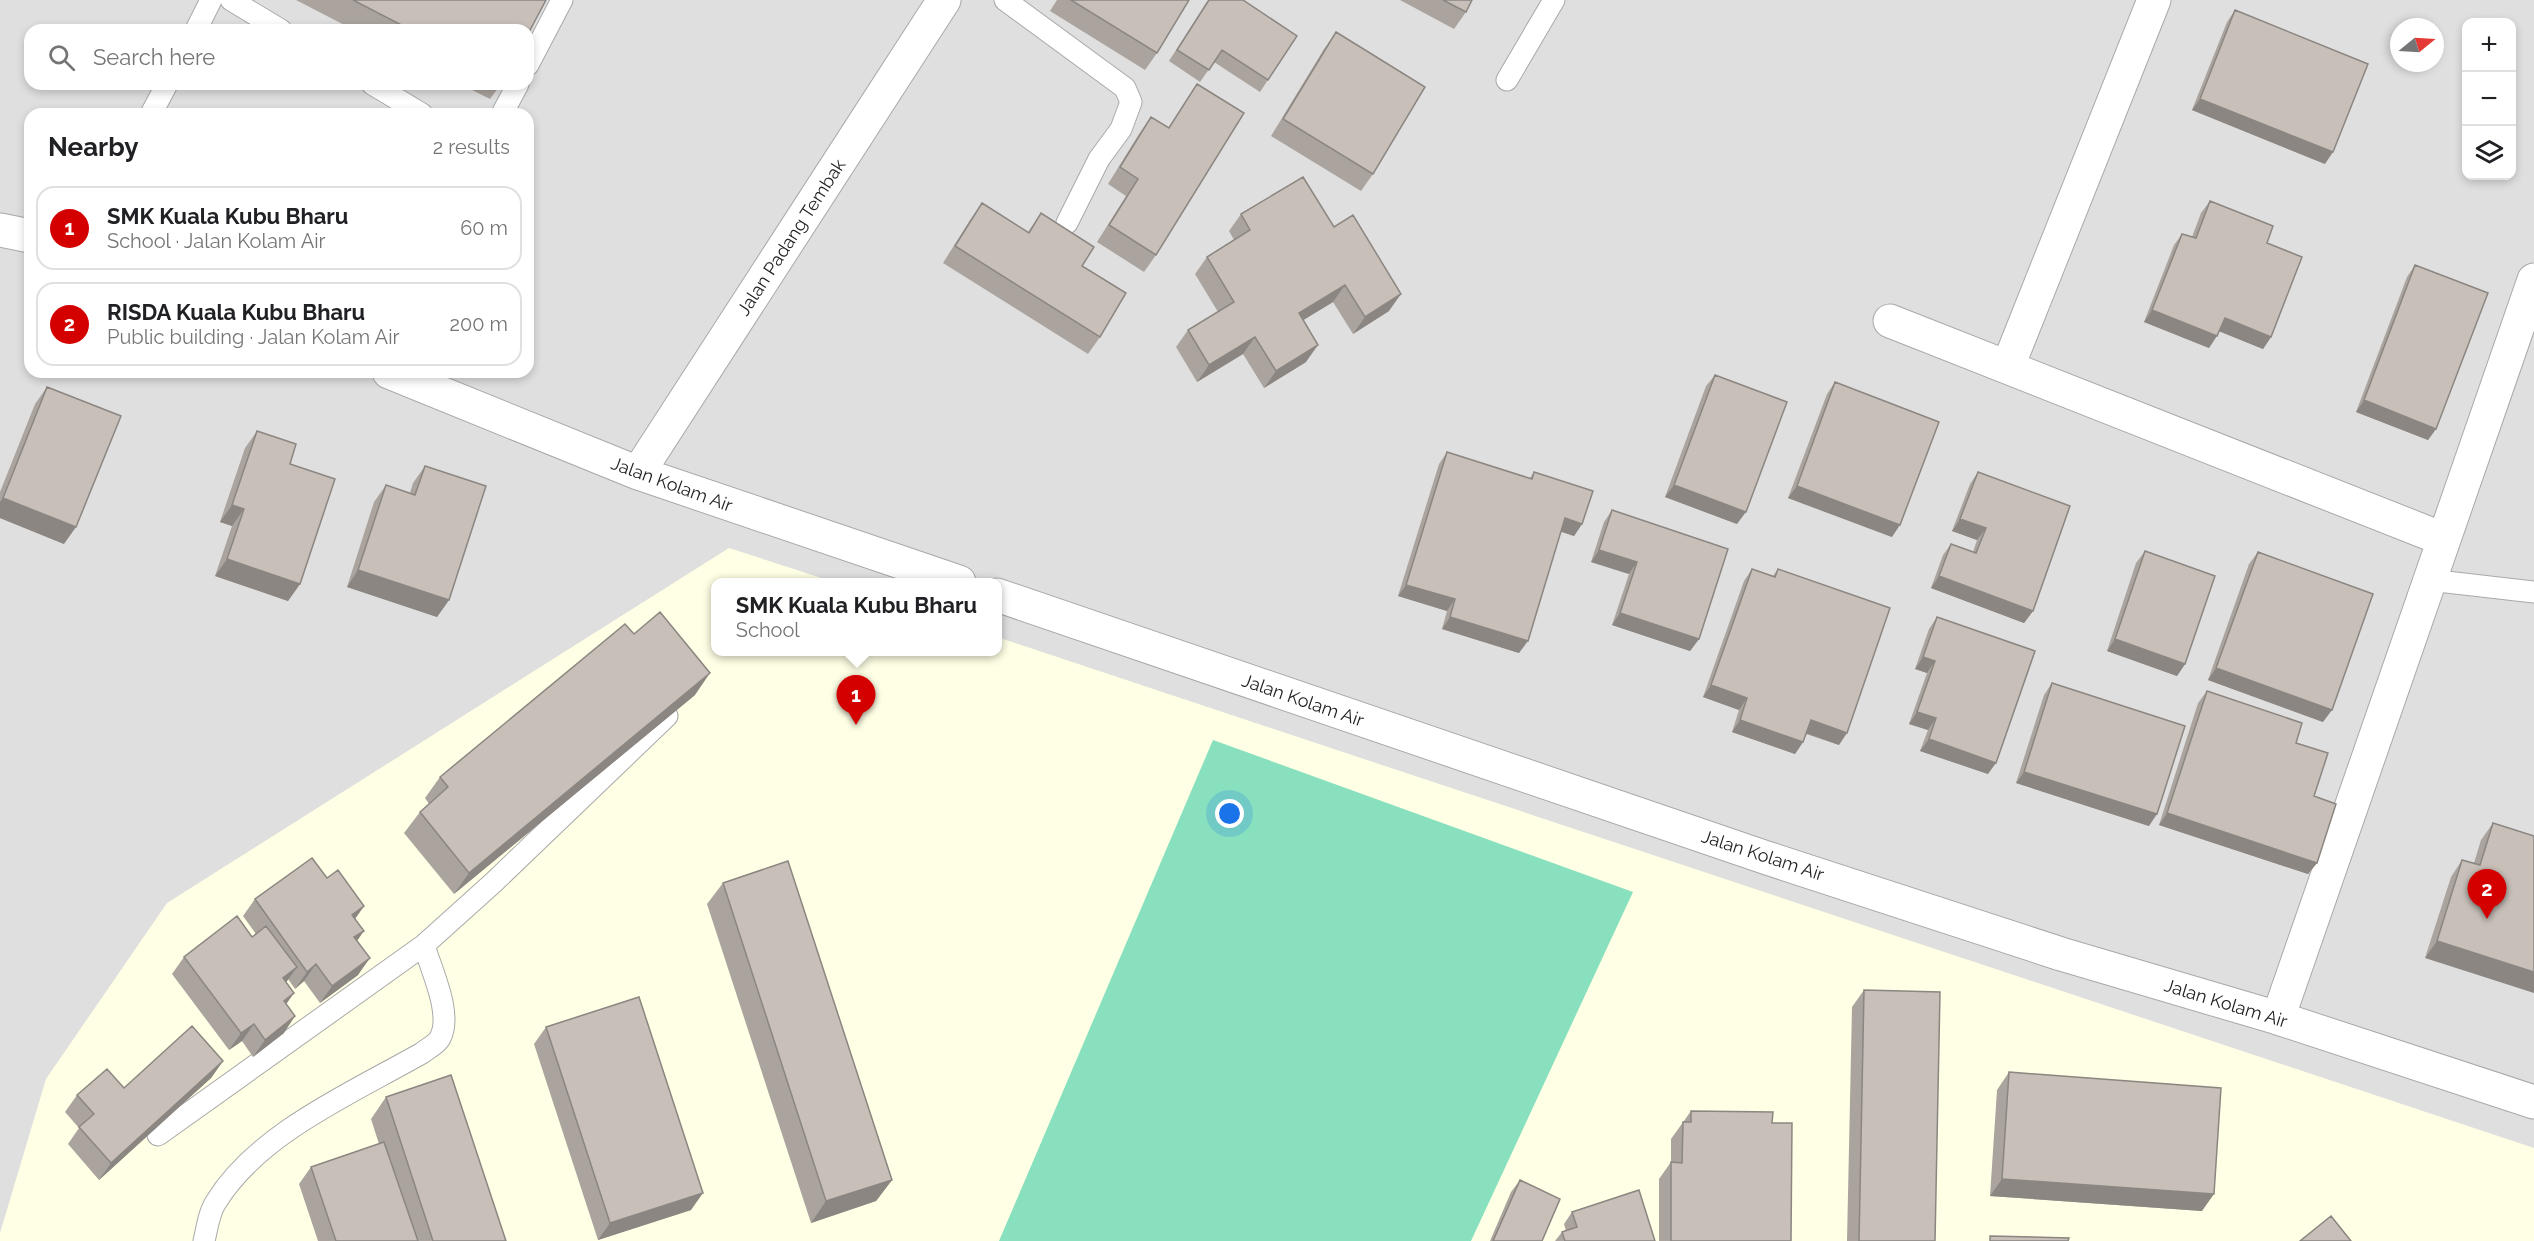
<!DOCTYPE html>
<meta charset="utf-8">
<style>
:root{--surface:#fff;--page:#f6f6f6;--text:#202124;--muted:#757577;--line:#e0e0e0;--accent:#d40000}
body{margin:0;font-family:Raleway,sans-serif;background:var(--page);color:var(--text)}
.controls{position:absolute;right:18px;top:18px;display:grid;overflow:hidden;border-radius:12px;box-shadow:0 3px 9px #0003}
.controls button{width:54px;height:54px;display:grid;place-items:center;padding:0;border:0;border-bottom:2px solid var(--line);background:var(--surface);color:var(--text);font:30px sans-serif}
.compass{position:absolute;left:2390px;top:18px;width:54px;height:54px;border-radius:50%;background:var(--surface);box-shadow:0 3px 9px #0003;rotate:72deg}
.you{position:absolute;left:1230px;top:814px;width:21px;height:21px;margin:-15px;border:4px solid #fff;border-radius:50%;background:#1a73e8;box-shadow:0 0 0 9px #1a73e833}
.badge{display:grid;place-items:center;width:39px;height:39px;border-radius:50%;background:var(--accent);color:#fff;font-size:20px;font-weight:700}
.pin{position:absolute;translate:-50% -50px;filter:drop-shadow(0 2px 3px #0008)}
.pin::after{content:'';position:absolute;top:32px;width:21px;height:18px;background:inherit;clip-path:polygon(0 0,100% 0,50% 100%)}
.popup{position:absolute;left:711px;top:578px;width:291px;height:78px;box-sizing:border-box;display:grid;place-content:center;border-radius:12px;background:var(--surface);filter:drop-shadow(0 2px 4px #0005);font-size:20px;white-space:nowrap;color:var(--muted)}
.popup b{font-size:22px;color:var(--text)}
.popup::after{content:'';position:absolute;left:50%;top:100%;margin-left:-12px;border:12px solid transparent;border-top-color:var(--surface)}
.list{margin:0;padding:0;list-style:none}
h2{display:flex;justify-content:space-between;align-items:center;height:78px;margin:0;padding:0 24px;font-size:26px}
h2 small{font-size:20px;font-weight:400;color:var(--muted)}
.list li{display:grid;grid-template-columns:39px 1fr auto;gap:18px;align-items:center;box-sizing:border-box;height:84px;margin:0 12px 12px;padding:0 12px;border:2px solid var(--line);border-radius:18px}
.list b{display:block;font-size:22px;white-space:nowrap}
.list p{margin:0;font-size:20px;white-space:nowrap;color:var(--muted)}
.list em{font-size:20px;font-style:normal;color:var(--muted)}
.icon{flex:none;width:33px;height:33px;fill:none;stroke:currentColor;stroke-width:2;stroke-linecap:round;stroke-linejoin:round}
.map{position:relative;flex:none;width:2534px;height:1241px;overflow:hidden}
.search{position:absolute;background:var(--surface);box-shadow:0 3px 9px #0003;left:24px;top:24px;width:510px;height:66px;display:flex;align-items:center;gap:15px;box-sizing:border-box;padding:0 21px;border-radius:18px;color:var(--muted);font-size:22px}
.panel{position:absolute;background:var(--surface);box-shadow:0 3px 9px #0003;left:24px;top:108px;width:510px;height:270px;border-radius:18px}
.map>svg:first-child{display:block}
.residential{fill:#e0dfdf;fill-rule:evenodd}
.education{fill:#ffffe5}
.pitch{fill:#88e0be}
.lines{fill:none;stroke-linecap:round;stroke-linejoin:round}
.service-casing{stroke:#a9a9a9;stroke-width:23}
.minor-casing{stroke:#a9a9a9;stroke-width:35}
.tertiary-casing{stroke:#a9a9a9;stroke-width:35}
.service{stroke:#fff;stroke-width:21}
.minor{stroke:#fff;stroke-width:33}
.tertiary{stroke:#fff;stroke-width:33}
.wall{fill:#aba49e}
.shaded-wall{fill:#8b8681}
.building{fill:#c7bfb8;stroke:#8b8681;stroke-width:1.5}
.labels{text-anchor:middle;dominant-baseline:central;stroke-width:5;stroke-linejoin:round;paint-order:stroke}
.street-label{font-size:18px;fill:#222;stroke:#fff}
</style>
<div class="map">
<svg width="2534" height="1241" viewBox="0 0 2534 1241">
<rect width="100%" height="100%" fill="#f2efe9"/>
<path class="residential" d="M0,0h2534v1241h-2534zM2466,22h46v154h-46zM2399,27h36v36h-36zM30,30h498v54h-498zM30,114h498v258h-498zM715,582h282v70h-282z"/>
<path class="education" d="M729,548l105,34h-119v70h282v-15l1537,511v93h-2534v-8l46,-154 121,-176z"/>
<path class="pitch" d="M1213,740l420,152 -162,349h-472z"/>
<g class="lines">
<g class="service-casing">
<path id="service" d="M231,0l50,30
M1005,0l120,88 6,14 -10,27 -22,30 -32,64
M196,30l15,-30
M528,65l34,-65
M1507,80l47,-80
M372,84l50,30
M151,114l16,-30
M502,114l16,-30
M2429,580l105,12
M158,1135l266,-190
M204,1241c3,-12 5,-29 12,-39 42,-69 138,-110 206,-149 5,-4 15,-9 18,-15 13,-24 -9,-68 -16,-93l70,-63 173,-166"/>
</g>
<g class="minor-casing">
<path id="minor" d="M1890,321l553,218
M2008,366l146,-366
M2278,1018l256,-738"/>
</g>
<g class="tertiary-casing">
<path id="tertiary" d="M0,230l30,6
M389,372l249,101 321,109
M638,473l306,-473
M997,595l767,262 297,97 217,64 256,84"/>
</g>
<use href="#service" class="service"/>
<use href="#minor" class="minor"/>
<use href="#tertiary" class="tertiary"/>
</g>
<path class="wall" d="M296,0h250l-18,30h-174z
M1057,0h132l-32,53 -12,17 -95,-59z
M1208,0h35l54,36 -37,56 -46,-30 -14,20 -31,-21z
M1400,0h72l-6,12 -12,17z
M2235,10l90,154 -133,-54 35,-88z
M1336,32l37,142 -12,17 -90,-55 53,-87z
M460,84h41l-11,15z
M1197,84l-41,171 -12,17 -47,-30 29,-46 -18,-12 31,-50 12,-17 17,11z
M2210,201l57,42 4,94 -8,12 -44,-18 -10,17 -65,-26 30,-77 8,-11 10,3 9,-24z
M982,203l46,29 13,-19 41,53 18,71 -12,17 -145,-91 27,-43z
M1241,214l93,13 55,84 -36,23 -20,-32 -30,18 3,42 -42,26 -21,-34 -46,28 -21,-35 12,-17 30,-18 -23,-38 12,-17 27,-17 -5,-9z
M2415,265l21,164 -8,11 -72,-28 51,-135z
M1715,375l22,149 -72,-27 41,-111z
M1835,382l57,155 -104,-39 39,-104z
M47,387l17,157 -64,-26v-26l35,-88z
M257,431l33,33 10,120 -12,17 -73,-25 17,-50 -12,-4 25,-74z
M1447,452l83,26 4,-6 48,52 -8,12 -13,-4 -42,121 -77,-24 5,-18 -49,-15 41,-132z
M425,466l24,134 -12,17 -90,-30 27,-85 12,-17 24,8 3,-10z
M1978,472l55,139 -9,12 -93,-35 12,-33 8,-11 22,8 4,-12 -25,-9 18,-47z
M1612,510l87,129 -9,12 -78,-26 17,-51 -38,-12 13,-40z
M2145,551l40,113 -8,12 -70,-25 29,-88z
M2258,552l65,170 -115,-42 41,-116z
M1752,569l21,7 5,-7 61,176 -33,-11 -3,8 -8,12 -63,-22 7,-22 -36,-13 41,-116z
M1937,617l51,157 -68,-23 8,-21 -19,-6 18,-51 -12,-4 14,-40z
M634,634l61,61 -241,199 -50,-61 16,-21 9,-8 -4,-6 15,-21z
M2052,683l97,143 -133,-43 28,-88z
M2207,691l89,52 18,53 3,67 -9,11 -149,-49 39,-122z
M2493,823l41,13 -109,122 26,-81 11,-17 12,3 7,-23z
M327,878l37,28 -9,13 3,56 -38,28 -16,-22 -9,8 -7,-10 -2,3v22l-2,29 -31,24 -11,-16 -13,9 -57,-76 12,-17 68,-20 4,-3 -13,-18 12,-17z
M723,883l169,297 -16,21 -65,22 -104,-319z
M1864,990l71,251h-88l5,-234z
M546,1027l145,183 -93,30 -64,-196z
M223,1061l-12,17 -112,102 -31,-36 11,-16 -14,-16 12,-17 47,-7z
M2009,1072l193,139 -212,-15 7,-106z
M386,1097l120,144h-188l-19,-57 12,-17 68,-23 -8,-25z
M1691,1111l81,12 19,118h-132v-62l12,-17v-23z
M1520,1180l22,61h-52l21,-49z
M1572,1212l83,29h-100l7,-9 4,-1 -2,-7z"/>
<path class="shaded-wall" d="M2200,99l133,53 -8,12 -133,-54z
M1345,285l-12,17 -46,28 12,-17z
M1401,294l-12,17 -36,23 12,-17z
M2152,310l65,26 -8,12 -65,-26z
M2225,318l46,19 -8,12 -47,-19z
M1255,337l-12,17 -46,28 12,-17z
M1318,345l-12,17 -42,26 12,-17z
M2364,400l72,29 -8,11 -72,-28z
M1674,485l72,27 -9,12 -72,-27z
M1797,486l103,39 -8,12 -104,-39z
M3,498l73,29 -12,17 -64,-26v-16z
M232,505l12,4 -12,17 -12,-4z
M1565,518l17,6 -8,12 -17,-6z
M1960,519l26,9 -9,12 -25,-9z
M1599,550l38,12 -8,12 -38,-12z
M227,559l73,25 -12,17 -73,-25z
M358,570l91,30 -12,17 -90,-30z
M1939,576l94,35 -9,12 -93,-35z
M1406,585l49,14 -8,12 -49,-15z
M1620,613l79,26 -9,12 -78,-26z
M1450,617l78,24 -9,12 -77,-24z
M2115,639l70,25 -8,12 -70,-25z
M1923,657l12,4 -8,12 -12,-4z
M2216,668l116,42 -9,12 -115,-42z
M710,673l-15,22 -241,199 15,-21z
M1711,685l36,13 -8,12 -36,-13z
M1917,712l19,6 -8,12 -19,-6z
M1740,720l63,22 -8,12 -63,-22z
M1811,720l36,13 -8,12 -36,-13z
M1929,739l67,24 -8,11 -68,-23z
M2024,772l133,42 -8,12 -133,-43z
M2167,813l150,50 -9,11 -149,-49z
M364,906l-12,17v-8z
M364,931l-12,17 2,-11z
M2437,941l97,31v21l-109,-35z
M370,958l-12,17 -38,28 12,-17z
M316,964l-12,17 -9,8 12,-17z
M297,967l-12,17 -2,-6z
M294,993l-12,17 2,-9z
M295,1016l-11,17 -31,24 12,-17z
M254,1024l-12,17 -13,9 12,-17z
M223,1061l-12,17 -112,102 12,-17z
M2002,1179l212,15 -12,17 -212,-15z
M892,1180l-16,21 -65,22 15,-22z
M703,1193l-12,17 -93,30 12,-17z"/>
<path class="building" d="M353,0h193l-18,34v-4h-117z
M1071,0h118l-32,53z
M1209,0h34l54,36 -29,44 -46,-30 -13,20 -32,-20z
M1443,0h29l-6,12z
M2235,10l133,54 -35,88 -133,-53z
M1336,32l89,55 -52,87 -90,-55z
M1197,84l47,29 -88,142 -47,-30 29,-46 -18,-12 31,-50 18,11z
M1303,177l31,50 19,-12 48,79 -36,23 -20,-32 -46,28 19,32 -42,26 -21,-34 -46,28 -21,-35 46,-28 -27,-45 43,-27 -9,-16z
M2210,201l63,25 -6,17 35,14 -31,80 -46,-19 -8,18 -65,-26 30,-76 14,4z
M982,203l47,30 12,-20 53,34 -12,19 44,27 -26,44 -145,-91z
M2415,265l73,28 -52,136 -72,-29z
M1715,375l72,27 -41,110 -72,-27z
M1835,382l104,40 -39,103 -103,-39z
M47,387l74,29 -45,111 -73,-29z
M257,431l39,13 -6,20 45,15 -35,105 -73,-25 17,-50 -12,-4z
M1447,452l85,27 2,-7 59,19 -11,33 -17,-6 -37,123 -78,-24 5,-18 -49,-14z
M425,466l61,20 -37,114 -91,-30 28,-85 29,10z
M1978,472l92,34 -37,105 -94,-35 12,-32 25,9 10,-25 -26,-9z
M1612,510l116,39 -29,90 -79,-26 17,-51 -38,-12z
M2145,551l70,25 -30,88 -70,-25z
M2258,552l115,42 -41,116 -116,-42z
M1752,569l23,8 3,-8 112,39 -43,125 -36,-13 -8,22 -63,-22 7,-22 -36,-13z
M660,612l50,61 -241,200 -49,-61 28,-25 -8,-10 185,-153 9,10z
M1937,617l98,34 -39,112 -67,-24 7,-21 -19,-6 18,-51 -12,-4z
M2052,683l133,43 -28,88 -133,-42z
M2207,691l95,32 -6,20 32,10 -14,43 22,8 -19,59 -150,-50z
M2493,823l41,13v136l-97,-31 25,-81 18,5z
M312,858l15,20 11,-8 26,36 -12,9 12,16 -10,6 16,21 -38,28 -16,-22 -9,8 -52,-73z
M788,861l104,319 -66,21 -103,-318z
M237,916l15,21 14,-11 31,41 -14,11 11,15 -10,8 11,15 -30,24 -11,-16 -13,9 -57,-76z
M1864,990l76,2 -5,249h-76z
M639,997l64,196 -93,30 -64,-196z
M192,1026l31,35 -112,102 -32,-36 15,-13 -17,-19 30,-26 17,19z
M2009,1072l212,16 -7,106 -212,-15z
M451,1075l55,166h-73l-47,-144z
M1691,1111l82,1 -1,11h20l-1,118h-120v-79l11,1 1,-41h8z
M384,1142l34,99h-82l-25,-74z
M1520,1180l40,19 -18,42h-49z
M1639,1190l16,51h-90l-3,-9 15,-5 -5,-15z
M2331,1216l20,25h-51z
M1990,1236l79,2 -1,3h-78z"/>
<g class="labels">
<g class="street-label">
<text transform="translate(791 237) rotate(-57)">Jalan Padang Tembak</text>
<text transform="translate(672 484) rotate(20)">Jalan Kolam Air</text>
<text transform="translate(1303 700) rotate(19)">Jalan Kolam Air</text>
<text transform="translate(1763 855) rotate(18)">Jalan Kolam Air</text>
<text transform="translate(2226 1003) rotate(17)">Jalan Kolam Air</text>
</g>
</g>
</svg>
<div class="controls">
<button>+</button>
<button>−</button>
<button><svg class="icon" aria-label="layers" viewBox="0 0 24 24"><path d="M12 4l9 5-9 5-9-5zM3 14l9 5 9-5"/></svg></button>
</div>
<svg class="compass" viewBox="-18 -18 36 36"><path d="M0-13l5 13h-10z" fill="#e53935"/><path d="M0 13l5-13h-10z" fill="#757577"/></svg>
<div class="you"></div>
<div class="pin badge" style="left:856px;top:725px">1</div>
<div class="popup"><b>SMK Kuala Kubu Bharu</b>School</div>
<div class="pin badge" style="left:2487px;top:919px">2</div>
<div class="search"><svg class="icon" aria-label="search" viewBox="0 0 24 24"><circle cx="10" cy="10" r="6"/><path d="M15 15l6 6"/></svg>Search here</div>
<section class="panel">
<h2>Nearby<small>2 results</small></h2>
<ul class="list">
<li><span class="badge">1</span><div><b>SMK Kuala Kubu Bharu</b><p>School · Jalan Kolam Air</p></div><em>60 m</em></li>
<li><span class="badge">2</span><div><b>RISDA Kuala Kubu Bharu</b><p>Public building · Jalan Kolam Air</p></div><em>200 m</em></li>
</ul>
</section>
</div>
